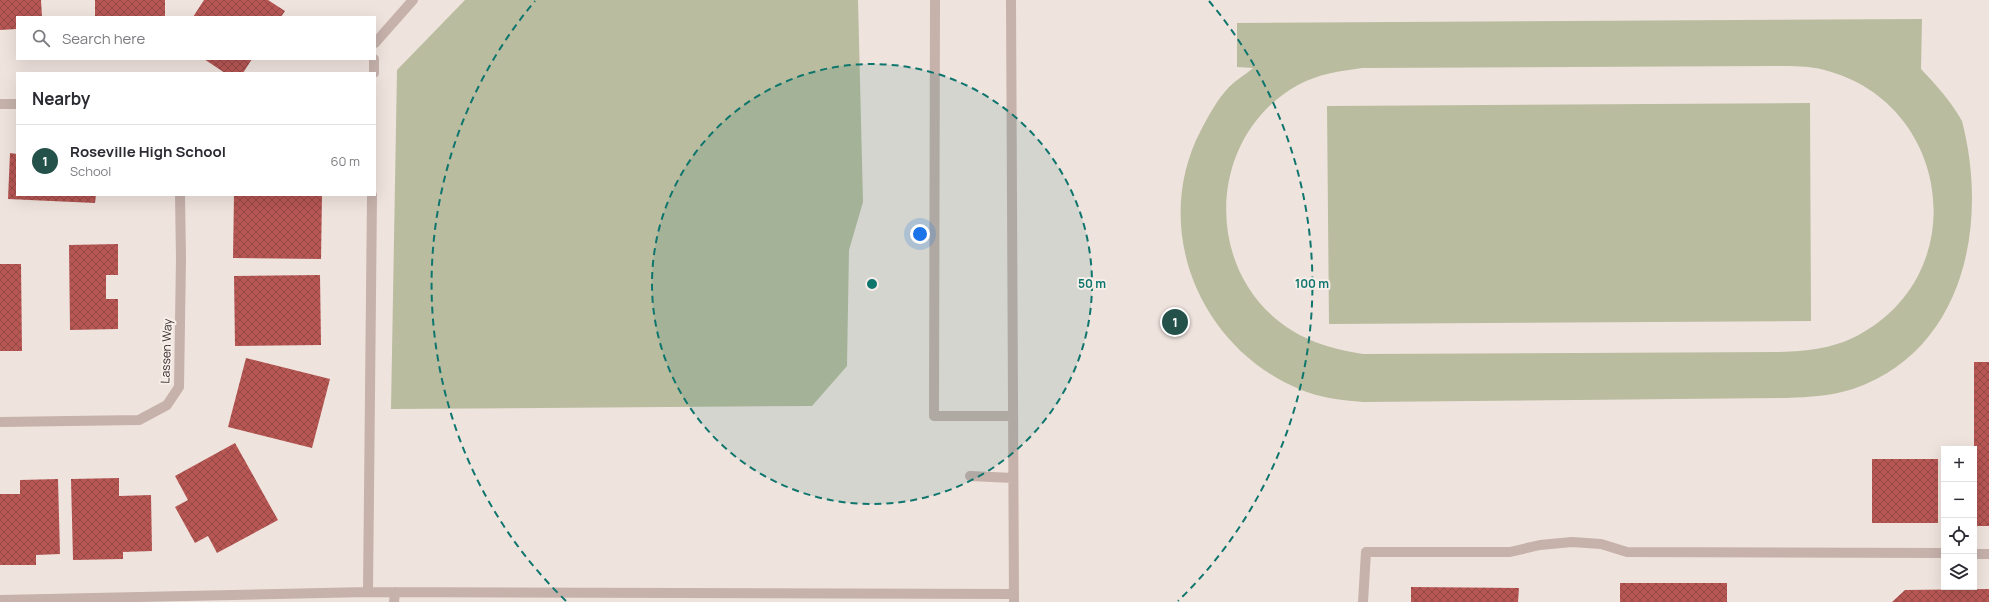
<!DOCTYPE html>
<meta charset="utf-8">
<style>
:root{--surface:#fff;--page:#f2f2f3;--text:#2b2b33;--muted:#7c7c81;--line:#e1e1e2;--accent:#24514a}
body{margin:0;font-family:Manrope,sans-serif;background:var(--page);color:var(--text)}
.controls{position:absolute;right:12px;bottom:12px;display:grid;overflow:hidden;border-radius:0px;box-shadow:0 4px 16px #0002}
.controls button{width:36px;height:36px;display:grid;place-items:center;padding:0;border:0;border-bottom:1px solid var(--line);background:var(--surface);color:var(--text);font:20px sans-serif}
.you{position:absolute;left:920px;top:234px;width:14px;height:14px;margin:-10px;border:3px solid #fff;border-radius:50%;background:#1a73e8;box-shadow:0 0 0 6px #1a73e833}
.badge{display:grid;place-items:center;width:26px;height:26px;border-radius:50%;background:var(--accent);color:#fff;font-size:13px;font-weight:700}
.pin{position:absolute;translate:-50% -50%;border:2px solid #fff;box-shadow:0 1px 4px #0006}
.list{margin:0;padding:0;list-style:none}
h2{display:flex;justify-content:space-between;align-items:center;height:52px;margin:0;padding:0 16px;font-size:17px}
h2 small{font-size:13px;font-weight:400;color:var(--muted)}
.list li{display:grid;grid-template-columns:26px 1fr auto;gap:12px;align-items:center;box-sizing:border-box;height:72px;padding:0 16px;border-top:1px solid var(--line)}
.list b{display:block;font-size:15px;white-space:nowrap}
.list p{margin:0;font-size:13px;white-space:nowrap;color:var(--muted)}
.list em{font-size:13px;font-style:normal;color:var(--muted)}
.icon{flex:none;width:22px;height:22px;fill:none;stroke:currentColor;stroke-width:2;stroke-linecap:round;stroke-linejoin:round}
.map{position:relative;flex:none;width:1989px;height:602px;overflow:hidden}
.search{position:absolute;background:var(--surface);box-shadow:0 4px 16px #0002;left:16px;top:16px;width:360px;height:44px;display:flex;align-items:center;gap:10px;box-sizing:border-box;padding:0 14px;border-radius:0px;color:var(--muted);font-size:15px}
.panel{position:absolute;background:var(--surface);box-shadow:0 4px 16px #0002;left:16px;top:72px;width:360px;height:124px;border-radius:0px}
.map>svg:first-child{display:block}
.pitch{fill:#b9bc9f;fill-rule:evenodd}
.building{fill:url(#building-cross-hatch)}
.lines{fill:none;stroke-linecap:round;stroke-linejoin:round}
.lane{stroke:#c6b1ab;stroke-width:10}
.street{stroke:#c6b1ab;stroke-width:10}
.ring{fill:none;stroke:#0f766e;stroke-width:2;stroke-dasharray:7 5}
.labels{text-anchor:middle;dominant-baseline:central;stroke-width:4;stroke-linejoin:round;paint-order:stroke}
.street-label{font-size:12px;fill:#342a29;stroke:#f7eee9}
.centre{fill:#0f766e;stroke:#f7eee9;stroke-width:2}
.ring-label{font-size:12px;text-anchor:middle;font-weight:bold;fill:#0f766e;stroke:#f7eee9;stroke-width:4;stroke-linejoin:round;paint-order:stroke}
</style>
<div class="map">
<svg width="1989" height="602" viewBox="0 0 1989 602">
<defs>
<pattern id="building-cross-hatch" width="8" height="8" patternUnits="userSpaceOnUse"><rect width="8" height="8" fill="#b75754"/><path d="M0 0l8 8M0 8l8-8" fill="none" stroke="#964846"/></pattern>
</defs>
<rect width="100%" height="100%" fill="#efe3dd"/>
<path class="pitch" d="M465,0h393l5,202 -14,48 -2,116 -35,40 -421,3 6,-339z
M1922,19l-1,50c15,16 30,32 41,52 27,104 2,230 -109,268 -22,7 -44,8 -66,9l-424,4c-21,-2 -44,-4 -64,-13 -100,-42 -149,-161 -98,-259 8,-15 16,-30 28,-43 7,-7 16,-12 24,-19l-16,-1v-44zM1768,66c20,0 41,-1 60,5 122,34 145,199 34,262 -25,15 -53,18 -82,19l-417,2c-30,-5 -57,-12 -82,-31 -79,-60 -72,-189 17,-238 20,-11 42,-14 64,-17z
M1810,103l1,218 -482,3 -2,-218z"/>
<path class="building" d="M0,0h41l1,17h-25v12l-17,1z
M95,0h70v17h-70z
M204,0h64l17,11 -4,6h-88z
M204,59h48l-9,14h-18z
M10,153l7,1v41h79l-1,8 -87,-4z
M234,195h88l-1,64 -88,-1z
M118,244v31h-12v24h12v30l-48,1 -1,-85z
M0,264h21l1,87h-22z
M320,275l1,70 -86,1 -1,-70z
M246,358l84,21 -18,69 -84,-21z
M1974,362h15v164h-15z
M235,443l43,77 -61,33 -9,-17 -13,7 -20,-36 13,-7 -13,-24z
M1872,459h66v64h-66z
M119,478v18l32,-1 1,56 -29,1v7l-50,1 -2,-81z
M58,479l2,75 -24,1v10h-36v-71h20v-14z
M1620,583h107v19h-107z
M1411,587l108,1 -1,14h-107z
M1989,589v13h-97l13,-12z"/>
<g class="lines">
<path class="lane" d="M935,0l-1,416h79
M1011,0l3,602
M375,43l38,-43
M374,73v-14
M970,476l43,2
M1974,554h15
M368,592l4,-397
M0,600l368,-8 646,2
M394,602l1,-10
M1363,602l3,-50h144l30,-7 32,-3 29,2 26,8 317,1"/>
<path class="street" d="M0,104h17
M0,422l139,-2 28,-15 12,-18 2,-129 -1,-63"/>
</g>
<circle cx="872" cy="284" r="220" fill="#0f766e" fill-opacity=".12"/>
<g class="ring">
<circle cx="872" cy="284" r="220"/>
<path d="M566 601A440 440 0 0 1 535 1M1209 1A440 440 0 0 1 1178 601"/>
</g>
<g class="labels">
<g class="street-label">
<text transform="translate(166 351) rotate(-88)">Lassen Way</text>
</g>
</g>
<circle cx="872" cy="284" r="6" class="centre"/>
<g class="ring-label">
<text x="1092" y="288">50 m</text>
<text x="1312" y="288">100 m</text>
</g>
</svg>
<div class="controls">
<button>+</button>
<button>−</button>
<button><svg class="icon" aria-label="locate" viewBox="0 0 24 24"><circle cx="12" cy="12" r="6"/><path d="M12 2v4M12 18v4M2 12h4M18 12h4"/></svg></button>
<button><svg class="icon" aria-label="layers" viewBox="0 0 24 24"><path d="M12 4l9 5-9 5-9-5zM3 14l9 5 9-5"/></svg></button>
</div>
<div class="you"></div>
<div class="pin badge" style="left:1175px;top:322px">1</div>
<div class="search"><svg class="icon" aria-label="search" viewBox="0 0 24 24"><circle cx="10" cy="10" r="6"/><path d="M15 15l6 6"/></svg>Search here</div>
<section class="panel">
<h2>Nearby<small></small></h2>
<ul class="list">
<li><span class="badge">1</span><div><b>Roseville High School</b><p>School</p></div><em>60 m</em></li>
</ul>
</section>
</div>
